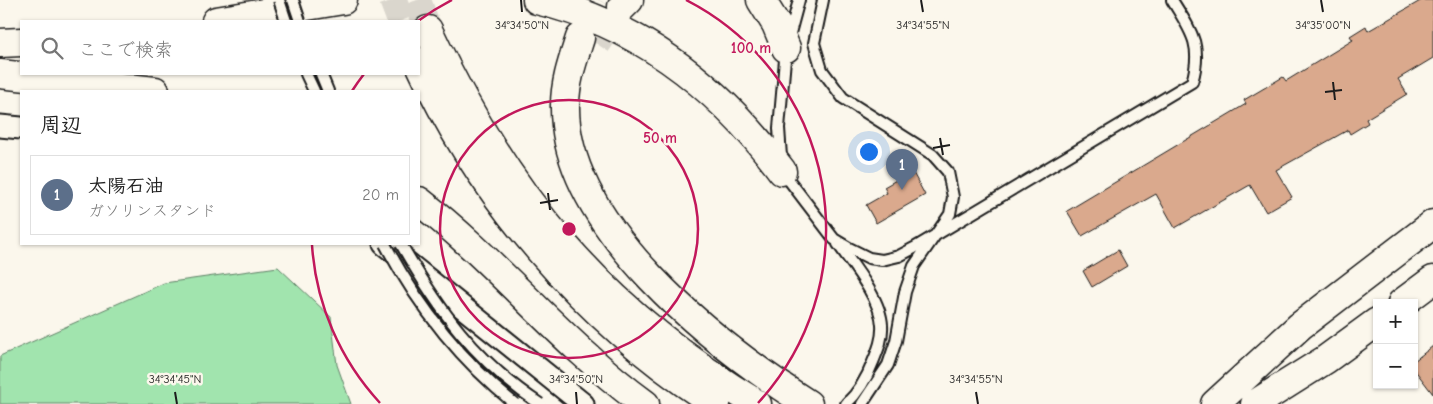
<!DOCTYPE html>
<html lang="ja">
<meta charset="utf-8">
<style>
:root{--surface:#fff;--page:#f2f2f2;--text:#222;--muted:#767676;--line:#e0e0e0;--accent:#b45309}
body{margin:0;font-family:"Comic Neue","Klee One",sans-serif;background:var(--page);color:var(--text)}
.controls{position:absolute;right:15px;bottom:15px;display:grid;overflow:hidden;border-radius:0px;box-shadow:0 1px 4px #0004}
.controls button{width:45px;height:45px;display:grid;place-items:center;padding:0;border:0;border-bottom:1px solid var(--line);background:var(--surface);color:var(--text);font:25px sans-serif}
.you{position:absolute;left:868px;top:151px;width:18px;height:18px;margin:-12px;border:4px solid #fff;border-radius:50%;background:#1a73e8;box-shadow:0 0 0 8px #1a73e833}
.badge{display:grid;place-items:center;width:32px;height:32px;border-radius:50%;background:var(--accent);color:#fff;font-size:16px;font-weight:700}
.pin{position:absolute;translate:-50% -41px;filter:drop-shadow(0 1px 2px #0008)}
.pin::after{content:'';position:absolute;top:26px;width:18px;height:15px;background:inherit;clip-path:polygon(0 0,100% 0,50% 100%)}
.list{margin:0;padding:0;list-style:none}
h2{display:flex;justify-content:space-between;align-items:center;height:65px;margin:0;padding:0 20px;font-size:21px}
h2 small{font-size:16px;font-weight:400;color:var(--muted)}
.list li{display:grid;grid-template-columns:32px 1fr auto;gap:15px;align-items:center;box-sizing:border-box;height:80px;margin:0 10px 10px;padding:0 10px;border:1px solid var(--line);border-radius:0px}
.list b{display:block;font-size:19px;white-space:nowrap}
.list p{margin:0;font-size:16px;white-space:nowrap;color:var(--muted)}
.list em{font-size:16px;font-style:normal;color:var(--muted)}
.icon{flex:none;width:28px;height:28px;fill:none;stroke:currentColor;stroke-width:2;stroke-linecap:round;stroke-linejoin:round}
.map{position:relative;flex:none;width:1433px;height:404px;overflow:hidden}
.search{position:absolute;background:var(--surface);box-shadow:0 1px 4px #0004;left:20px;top:20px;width:400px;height:55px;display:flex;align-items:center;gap:12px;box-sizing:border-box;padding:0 18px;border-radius:0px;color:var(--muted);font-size:19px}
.panel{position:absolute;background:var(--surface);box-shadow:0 1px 4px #0004;left:20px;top:90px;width:400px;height:155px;border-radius:0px}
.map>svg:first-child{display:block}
.green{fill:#a1e4ae;stroke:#5e8065}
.building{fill:#daa98d;stroke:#1c1c1c}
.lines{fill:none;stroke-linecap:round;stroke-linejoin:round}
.motorway-tunnel{stroke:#dad6cd;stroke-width:28;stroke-dasharray:28 14;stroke-linecap:butt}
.service-casing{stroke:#1c1c1c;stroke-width:14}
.minor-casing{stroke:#1c1c1c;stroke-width:25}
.motorway-casing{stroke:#1c1c1c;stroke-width:31}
.service{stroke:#fbf7ec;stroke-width:10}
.minor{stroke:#fbf7ec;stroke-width:21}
.motorway{stroke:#fbf7ec;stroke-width:28}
.service-bridge-casing{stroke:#1c1c1c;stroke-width:14;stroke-linecap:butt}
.service-bridge{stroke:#fbf7ec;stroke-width:10}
.ticks{fill:none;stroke:#1c1c1c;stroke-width:2}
.ring{fill:none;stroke:#c2185b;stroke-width:2.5}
.ticks-label{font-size:12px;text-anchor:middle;fill:#1c1c1c;stroke:#fbf7ec;stroke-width:5;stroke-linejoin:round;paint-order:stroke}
.centre{fill:#c2185b;stroke:#fbf7ec;stroke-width:2.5}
.ring-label{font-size:15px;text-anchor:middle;font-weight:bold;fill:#c2185b;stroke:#fbf7ec;stroke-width:5;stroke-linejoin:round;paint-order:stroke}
</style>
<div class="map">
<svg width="1433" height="404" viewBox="0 0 1433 404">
<rect width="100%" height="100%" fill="#fbf7ec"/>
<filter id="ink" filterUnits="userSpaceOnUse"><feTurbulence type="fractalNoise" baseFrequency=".02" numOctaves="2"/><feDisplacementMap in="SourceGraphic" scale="10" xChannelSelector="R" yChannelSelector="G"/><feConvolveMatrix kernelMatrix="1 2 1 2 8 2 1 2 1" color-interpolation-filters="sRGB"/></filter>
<g filter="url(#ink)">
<path class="green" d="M278,267l53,50 6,48 14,39h-351v-48l164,-73z"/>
<path class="building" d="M1422,0h11v58l-35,21 9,15 -41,25 2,4 -18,11 -2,-4 -72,40 16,27 -26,15 -16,-27 -75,43 -19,-34 -74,42 -15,-25 179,-107 -2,-4 39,-23 3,4 67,-41 -3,-4 16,-10 2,5z
M912,171l13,24 -49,28 -10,-18 21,-12 -3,-6z
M1118,250l9,16 -35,21 -9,-16z
M1433,346v48l-19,-25v-8z"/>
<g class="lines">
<path class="motorway-tunnel" d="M393,0l8,21
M417,0l11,30
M580,38l19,-38
M597,44l25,-37"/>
<g class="service-casing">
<path id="service" d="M799,0l-13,48 -7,80 3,43 52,68 15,9 20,10 13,2 17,-4 15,-8 278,-166c11,-37 -1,-51 -20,-82
M823,0l-9,43 8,27 21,28 90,57 15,17 5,25 -3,17 -36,52 -9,26 -9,49 -8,24 -26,39
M306,74l8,17
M321,74l7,17
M838,244c14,20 43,55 44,81 1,13 -4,25 -9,37 -6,16 -15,31 -27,42"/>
</g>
<g class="minor-casing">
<path id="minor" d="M0,126l21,2
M384,244l199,160"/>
</g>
<g class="motorway-casing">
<path id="motorway" d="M537,0c102,24 183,88 245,171
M761,0l15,24 10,24
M622,7l7,-7
M216,21l127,-21
M428,30c78,166 171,278 329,374
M580,38c-7,22 -15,44 -15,67 -2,121 150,240 243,299
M0,43l21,-1
M419,62c63,138 169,260 297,342
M0,74l155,17
M419,201c80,62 143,143 226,203
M1402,303l31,-23
M1215,404l85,-78 133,-102
M1255,404l70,-44 52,-38"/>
</g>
<use href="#service" class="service"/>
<use href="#minor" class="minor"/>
<use href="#motorway" class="motorway"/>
<g class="service-bridge-casing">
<path id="service-bridge" d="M279,0l7,21
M293,0l7,21
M385,244c33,62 75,116 130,160
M401,244c38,66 74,117 139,160"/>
</g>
<use href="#service-bridge" class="service-bridge"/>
</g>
</g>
<path class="ticks" d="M521,0l1,12M921,0l2,12M1321,0l2,12M1333,82l2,18M1325,92l17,-2M940,138l3,17M933,148l17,-3M548,193l2,17M540,203l18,-3M175,392l2,12M576,392l1,12M976,392l2,12"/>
<g class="ring">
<circle cx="569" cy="229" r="129"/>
<path d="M380 403A257 257 0 0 1 312 245M352 91A257 257 0 0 1 364 74M418 21A257 257 0 0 1 452 0M686 0A257 257 0 0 1 758 403"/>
</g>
<g class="ticks-label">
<text x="522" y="29">34°34'50"N</text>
<text x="923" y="29">34°34'55"N</text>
<text x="1323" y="29">34°35'00"N</text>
<text x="175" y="383">34°34'45"N</text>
<text x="576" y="383">34°34'50"N</text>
<text x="976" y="383">34°34'55"N</text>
</g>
<circle cx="569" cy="229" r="8" class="centre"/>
<g class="ring-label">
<text x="751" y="53">100 m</text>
<text x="660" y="143">50 m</text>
</g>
</svg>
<div class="controls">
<button>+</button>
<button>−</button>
</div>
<div class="you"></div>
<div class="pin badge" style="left:902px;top:190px;background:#5c6f8a">1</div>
<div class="search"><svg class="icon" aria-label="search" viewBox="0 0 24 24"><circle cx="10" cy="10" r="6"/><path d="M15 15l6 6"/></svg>ここで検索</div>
<section class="panel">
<h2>周辺<small></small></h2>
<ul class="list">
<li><span class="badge" style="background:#5c6f8a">1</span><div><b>太陽石油</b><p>ガソリンスタンド</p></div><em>20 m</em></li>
</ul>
</section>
</div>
